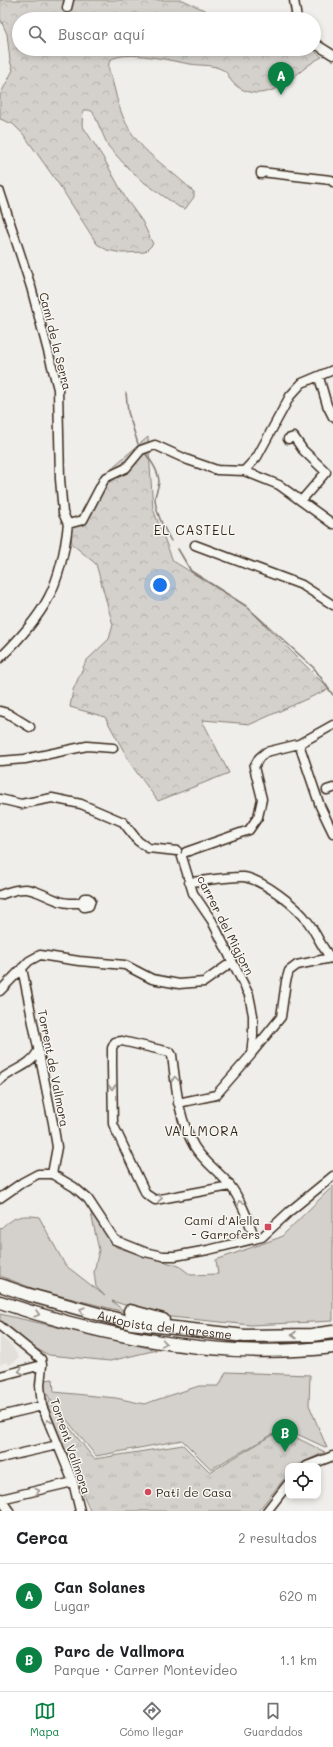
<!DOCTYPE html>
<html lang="es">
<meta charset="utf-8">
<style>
:root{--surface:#fff;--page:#f2f2f2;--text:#202124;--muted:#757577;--line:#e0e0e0;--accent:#0b8043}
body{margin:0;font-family:Mali,sans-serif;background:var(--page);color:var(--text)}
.controls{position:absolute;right:12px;bottom:12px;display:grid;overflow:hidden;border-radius:8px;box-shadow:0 2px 6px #0003}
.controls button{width:36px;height:36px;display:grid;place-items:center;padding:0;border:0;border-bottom:1px solid var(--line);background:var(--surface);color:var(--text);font:20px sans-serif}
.you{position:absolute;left:160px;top:585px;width:14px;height:14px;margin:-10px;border:3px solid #fff;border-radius:50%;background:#1a73e8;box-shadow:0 0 0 6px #1a73e833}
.badge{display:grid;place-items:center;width:26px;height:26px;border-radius:50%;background:var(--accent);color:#fff;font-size:13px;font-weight:700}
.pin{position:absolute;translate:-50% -33px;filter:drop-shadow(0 1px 2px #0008)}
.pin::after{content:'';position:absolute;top:21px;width:14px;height:12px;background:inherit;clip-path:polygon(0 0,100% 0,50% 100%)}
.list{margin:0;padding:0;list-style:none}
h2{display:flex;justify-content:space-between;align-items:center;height:52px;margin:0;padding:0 16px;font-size:17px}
h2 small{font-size:13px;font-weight:400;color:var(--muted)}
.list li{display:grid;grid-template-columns:26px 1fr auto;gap:12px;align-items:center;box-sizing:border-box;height:64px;padding:0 16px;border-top:1px solid var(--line)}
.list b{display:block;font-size:15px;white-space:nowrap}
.list p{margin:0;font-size:13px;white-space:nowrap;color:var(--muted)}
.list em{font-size:13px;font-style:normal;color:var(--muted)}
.icon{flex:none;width:22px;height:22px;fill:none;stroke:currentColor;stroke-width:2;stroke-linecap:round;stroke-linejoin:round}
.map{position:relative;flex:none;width:333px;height:1511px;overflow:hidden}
.search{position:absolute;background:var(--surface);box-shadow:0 2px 6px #0003;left:12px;right:12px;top:12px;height:44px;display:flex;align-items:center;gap:10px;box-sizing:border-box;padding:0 14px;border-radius:22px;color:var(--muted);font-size:15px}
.sheet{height:180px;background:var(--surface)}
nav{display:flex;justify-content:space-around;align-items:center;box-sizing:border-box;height:56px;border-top:1px solid var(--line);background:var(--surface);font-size:11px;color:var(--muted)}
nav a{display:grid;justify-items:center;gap:2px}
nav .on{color:var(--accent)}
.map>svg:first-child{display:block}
.built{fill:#e2dfdb}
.green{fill:#d4d1cc;stroke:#887e75}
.forest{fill:url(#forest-crowns);stroke:#887e75}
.park{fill:url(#park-tufts);stroke:#887e75}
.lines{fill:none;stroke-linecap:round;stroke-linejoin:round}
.stream{stroke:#81766d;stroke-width:1.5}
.minor-casing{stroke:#3b2a1e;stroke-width:11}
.highway-casing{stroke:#3b2a1e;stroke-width:15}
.minor{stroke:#f6f6f2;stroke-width:8}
.highway{stroke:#f6f6f2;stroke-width:12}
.oneway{stroke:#989088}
.poi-dot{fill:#d1495b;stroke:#f6f6f2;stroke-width:1.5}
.labels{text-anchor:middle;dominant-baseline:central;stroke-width:3;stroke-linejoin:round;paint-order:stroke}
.street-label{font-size:12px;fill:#3b2a1e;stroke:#f6f6f2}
.poi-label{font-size:12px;fill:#3b2a1e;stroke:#f6f6f2;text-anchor:end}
.neighbourhood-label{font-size:13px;letter-spacing:1px;fill:#3b2a1e;stroke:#f6f6f2}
</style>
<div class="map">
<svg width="333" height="1511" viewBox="0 0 333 1511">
<defs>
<pattern id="forest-crowns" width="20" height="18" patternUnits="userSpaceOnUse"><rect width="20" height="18" fill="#d4d1cc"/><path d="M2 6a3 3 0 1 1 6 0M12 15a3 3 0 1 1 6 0" fill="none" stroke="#b7b4af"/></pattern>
<pattern id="park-tufts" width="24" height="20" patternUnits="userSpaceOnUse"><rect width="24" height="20" fill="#d4d1cc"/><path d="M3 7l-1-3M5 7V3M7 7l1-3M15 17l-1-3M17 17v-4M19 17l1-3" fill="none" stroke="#b7b4af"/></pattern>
</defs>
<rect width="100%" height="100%" fill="#efeeea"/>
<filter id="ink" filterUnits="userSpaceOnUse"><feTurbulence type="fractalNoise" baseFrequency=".025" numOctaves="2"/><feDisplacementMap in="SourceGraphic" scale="8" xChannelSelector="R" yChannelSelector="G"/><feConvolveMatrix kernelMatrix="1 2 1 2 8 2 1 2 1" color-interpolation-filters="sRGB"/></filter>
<g filter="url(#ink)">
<path class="built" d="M0,1336l12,10 7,12 -10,7 -2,-3 -7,3z"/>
<path class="green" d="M333,1186v135l-82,4 -91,-9 -48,-15 13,11 -88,-22 -37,-14v-47c12,-12 22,-15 39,-12l26,48 40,31 -9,-9 -2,-15 5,-22 -9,-41 26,38 63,19 12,9 27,-1 -2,-14 65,-23z
M0,1314l157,36 -47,11 -61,-6 -19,-9 -30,-24z
M226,1372l84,3 -1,30 18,43 -43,-20 -73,41 -29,-29 -86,16 -46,-57 -6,-10 1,-9 8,-1 1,13 62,6 28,6 55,-18h20z"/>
<path class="forest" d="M0,0h183l36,17 68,2h-268v30h293l10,8c-22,10 -37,35 -63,36 -9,1 -24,-5 -29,-14 -2,-4 -3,-7 -7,-9 -11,-6 -21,-4 -33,-6 -19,-3 -63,-15 -80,-4 -4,10 2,18 4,27 13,61 39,66 80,105v5l-9,12 -6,-2 -41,-29 -12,-12 -18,-20 -15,-34 -4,-2h-6l-1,15 22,34 22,40 16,22 11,23 -8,8 -23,1 -15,-3 -10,-6 -37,-58 -36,-51 -11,-11 -13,-5v-24l13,-25 -3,-9 -3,-27 -7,-16z
M148,437l5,72 20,52 73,45 83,83 -78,35 -49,-4 27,53 -71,28 -26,-35 -27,-49 -35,-10 3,-17 13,-29 23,-22 4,-14 -17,-61 -24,-20 -2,-16 14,-5 18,-47z"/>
<path class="park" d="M42,1392l52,67 89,-14 27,27 68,-40 21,7 26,13 -30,14h-7v8l-30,37h-168z"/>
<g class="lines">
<path class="stream" d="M126,393l2,19 10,32
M145,453c6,8 13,17 14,28 0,6 -4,12 -4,18 1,15 9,29 16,42
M178,549l13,22 55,35 68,62 19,27"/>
<g class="minor-casing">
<path id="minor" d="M294,0l3,19
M67,8l2,-8
M314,43l19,12
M261,174v-2l70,8 2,2
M0,192l31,95 27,102 2,90 3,34 5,11
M319,377l8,28 6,12
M288,439l6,-2 9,13 23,22 -25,29
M244,471l13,-14 33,-61 12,-13 31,-13
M68,524l15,-4 22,-42 21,-10 15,-18 14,-5 33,15 29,10 27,1 35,14 54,39
M195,545l107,40 31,20
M0,658c45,-44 61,-71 68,-134
M0,711l7,2 23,14
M299,744l21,62 13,27
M0,761l25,-2 62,-13 26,2
M327,790l6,-2
M0,799l21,5 31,-6 29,6 42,18 15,19 10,7 29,3
M186,852l63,-22 9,-13 4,-18 -8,-32 5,-9 7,-6 33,-8 34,-19
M189,882c18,-1 38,-6 55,-5 19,3 53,29 64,45 9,12 13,25 23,36
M0,895c31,-12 32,-4 59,6 7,3 15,2 22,2l3,4 5,-1 2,-6 -3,-2h-4l-3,5
M22,968l31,155 4,24 -5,27
M0,991l29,-30 11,-6 39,6 46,4 27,14 27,5 25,-2 28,-20
M251,1054l30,-37 5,-36 3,-10 8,-6 34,-7 2,1
M0,1080c13,-11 31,-14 38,-29
M178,1103l38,-8 35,-40 2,-19v-21l-4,-20 -37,-74 -19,-28 -11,-36
M230,1186l-75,14 -9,-6 -33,-70 -1,-58v-18l3,-6 7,-1 48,11 2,3c4,31 6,63 22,91 9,15 24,25 35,38 13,17 19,36 26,55
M0,1198l23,-16 15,-8h14l22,13 14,12 27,41 30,12 18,4h12l33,-6 54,-13 28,-26 43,-35
M0,1326l41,33 1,6 -2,20 2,21 31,76 7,29
M0,1376l42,-11
M0,1416l42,-10
M0,1458l58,-13
M307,1466l26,-10
M0,1498l9,13
M1,1499l72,-17
M267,1511l21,-27"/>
</g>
<g class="highway-casing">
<g id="highway">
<path id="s1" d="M0,1285l26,9 105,29 114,13 67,-1 21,-3"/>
<path d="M0,1302c107,36 220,58 333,45"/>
<path d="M130,1311l33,9"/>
</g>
</g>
<use href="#minor" class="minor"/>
<use href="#highway" class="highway"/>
</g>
<defs><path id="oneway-chevron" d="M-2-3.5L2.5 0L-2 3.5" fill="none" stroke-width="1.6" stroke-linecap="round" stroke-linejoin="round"/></defs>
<g class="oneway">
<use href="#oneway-chevron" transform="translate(175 1079) rotate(-97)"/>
<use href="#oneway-chevron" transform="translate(112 1087) rotate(89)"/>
<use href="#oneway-chevron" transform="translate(160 1198) rotate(-4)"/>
<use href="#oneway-chevron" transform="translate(240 1203) rotate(-118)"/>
<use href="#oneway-chevron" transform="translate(82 1310) rotate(-164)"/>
<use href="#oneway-chevron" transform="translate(37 1314) rotate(16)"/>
<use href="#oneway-chevron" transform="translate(294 1335) rotate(180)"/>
<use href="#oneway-chevron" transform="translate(164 1343) rotate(9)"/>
<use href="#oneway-chevron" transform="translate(21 1371) rotate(166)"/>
<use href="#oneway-chevron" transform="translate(48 1422) rotate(-112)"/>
<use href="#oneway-chevron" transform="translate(37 1491) rotate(-14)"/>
</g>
</g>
<g class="poi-dot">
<rect x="264" y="1223" width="8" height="8" rx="2"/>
<circle cx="148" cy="1492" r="4"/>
</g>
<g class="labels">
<g class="street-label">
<text transform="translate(56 341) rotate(76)">Camí de la Serra</text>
<text transform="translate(226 925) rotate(63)">carrer del Migjorn</text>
<text transform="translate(54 1068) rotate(79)">Torrent de Vallmora</text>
<text stroke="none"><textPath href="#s1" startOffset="170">Autopista del Maresme</textPath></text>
<text transform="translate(71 1446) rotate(71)">Torrent Vallmora</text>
</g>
<g class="poi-label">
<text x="260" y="1220">Camí d'Alella<tspan x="260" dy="14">- Garrofers</tspan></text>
<text x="156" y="1492" text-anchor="start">Pati de Casa</text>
</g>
<g class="neighbourhood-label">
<text x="195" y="529">EL CASTELL</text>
<text x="202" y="1130">VALLMORA</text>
</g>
</g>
</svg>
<div class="controls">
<button><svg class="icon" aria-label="locate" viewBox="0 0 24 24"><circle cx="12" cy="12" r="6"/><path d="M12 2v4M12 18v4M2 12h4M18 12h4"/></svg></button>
</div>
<div class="you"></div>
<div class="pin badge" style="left:281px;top:95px">A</div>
<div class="pin badge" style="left:285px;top:1452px">B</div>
<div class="search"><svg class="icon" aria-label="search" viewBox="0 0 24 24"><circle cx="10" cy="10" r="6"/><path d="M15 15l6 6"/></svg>Buscar aquí</div>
</div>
<section class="sheet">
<h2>Cerca<small>2 resultados</small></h2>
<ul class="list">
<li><span class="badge">A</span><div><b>Can Solanes</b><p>Lugar</p></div><em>620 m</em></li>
<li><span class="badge">B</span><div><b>Parc de Vallmora</b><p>Parque · Carrer Montevideo</p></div><em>1.1 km</em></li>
</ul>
</section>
<nav>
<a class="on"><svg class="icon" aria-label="map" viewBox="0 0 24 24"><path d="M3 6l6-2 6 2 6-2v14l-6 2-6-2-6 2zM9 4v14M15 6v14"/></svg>Mapa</a>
<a><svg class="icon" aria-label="directions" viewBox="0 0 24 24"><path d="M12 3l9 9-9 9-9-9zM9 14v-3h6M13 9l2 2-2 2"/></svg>Cómo llegar</a>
<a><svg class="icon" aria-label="saved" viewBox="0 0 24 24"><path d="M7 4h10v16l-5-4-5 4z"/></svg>Guardados</a>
</nav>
